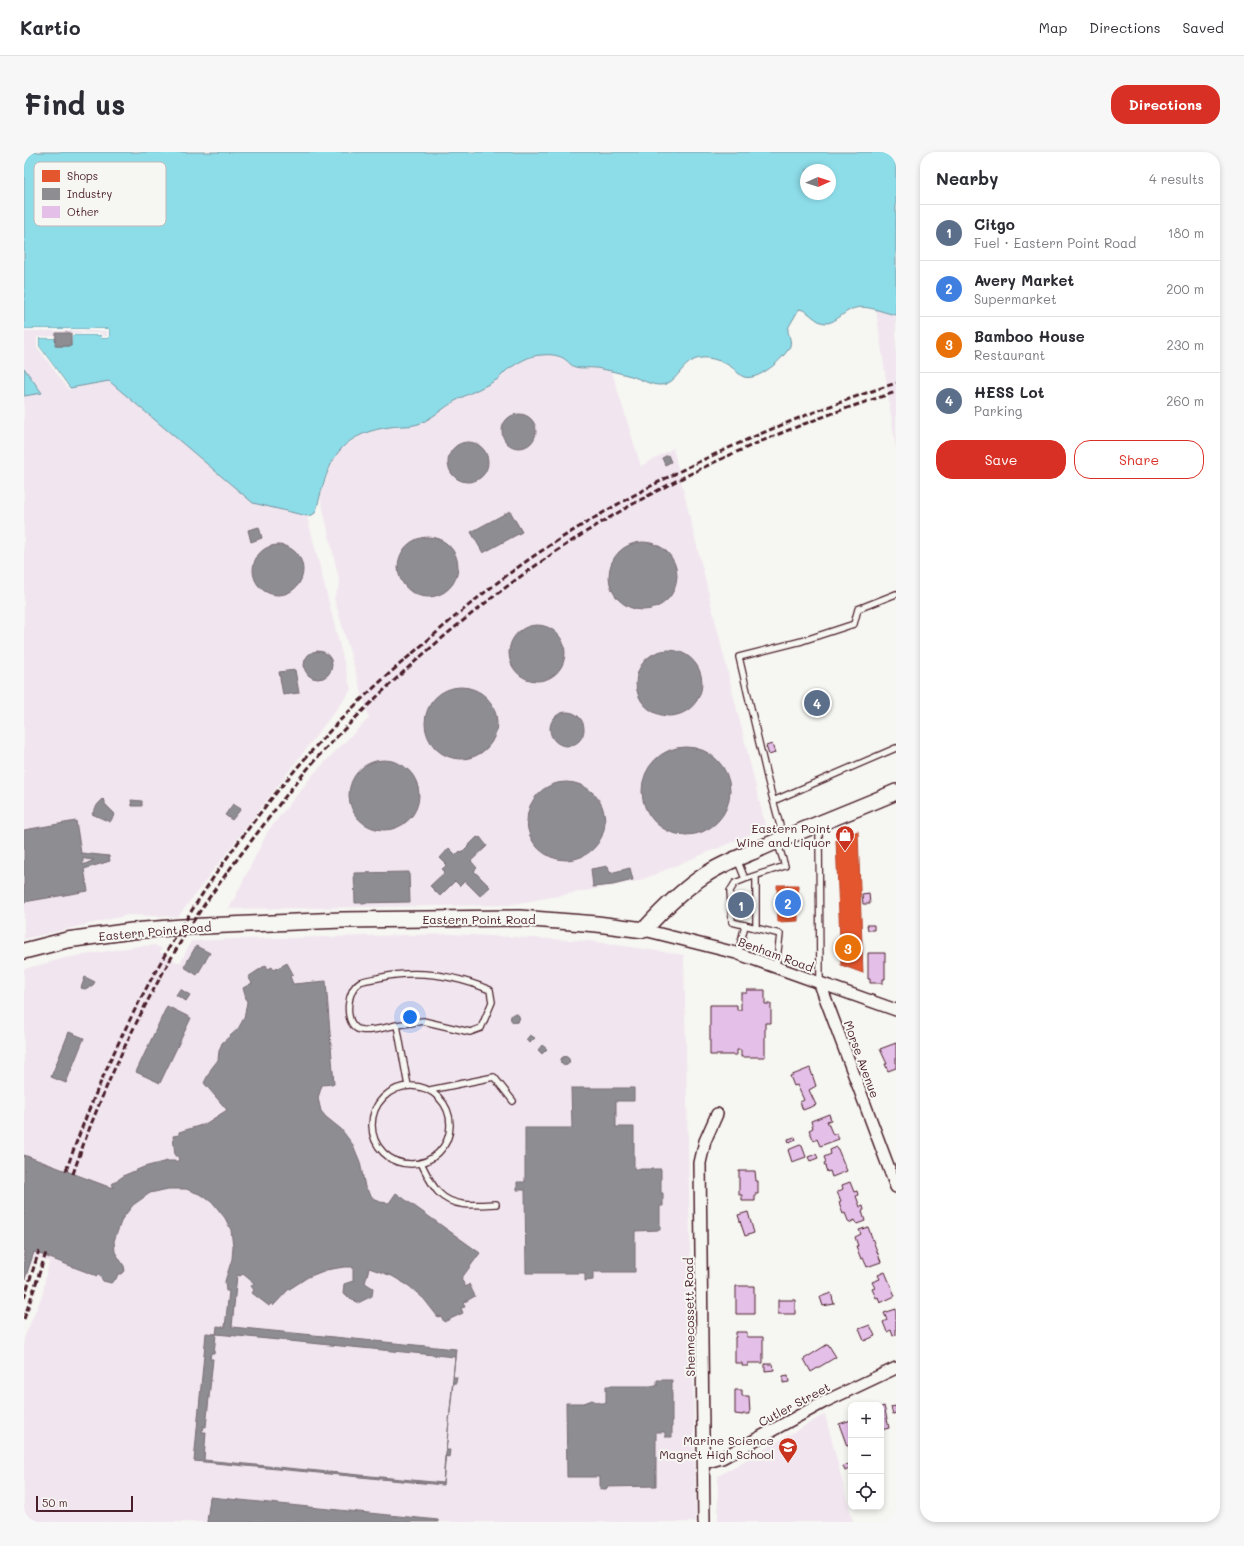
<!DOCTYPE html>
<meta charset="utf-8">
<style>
:root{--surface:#fff;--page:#f7f7f7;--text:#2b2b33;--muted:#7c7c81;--line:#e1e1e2;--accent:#d93025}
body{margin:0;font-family:Mali,sans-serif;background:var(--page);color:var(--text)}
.controls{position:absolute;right:12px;bottom:12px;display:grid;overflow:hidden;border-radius:8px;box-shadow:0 2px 6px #0003}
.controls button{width:36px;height:36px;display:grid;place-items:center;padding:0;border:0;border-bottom:1px solid var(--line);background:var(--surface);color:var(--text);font:20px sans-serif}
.compass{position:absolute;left:776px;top:12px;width:36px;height:36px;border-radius:50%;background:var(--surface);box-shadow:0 2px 6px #0003;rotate:87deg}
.scale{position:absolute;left:12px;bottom:10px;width:97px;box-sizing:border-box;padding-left:4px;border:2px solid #4a1f2b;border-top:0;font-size:11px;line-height:14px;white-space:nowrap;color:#4a1f2b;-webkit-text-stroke:3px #f6f6f2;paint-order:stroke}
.you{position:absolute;left:386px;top:865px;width:14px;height:14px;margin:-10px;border:3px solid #fff;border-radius:50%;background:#1a73e8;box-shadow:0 0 0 6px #1a73e833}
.badge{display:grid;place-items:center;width:26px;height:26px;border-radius:50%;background:var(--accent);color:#fff;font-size:13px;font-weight:700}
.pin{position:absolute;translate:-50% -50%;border:2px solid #fff;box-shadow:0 1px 4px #0006}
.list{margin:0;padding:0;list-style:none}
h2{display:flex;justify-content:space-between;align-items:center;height:52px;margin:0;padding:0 16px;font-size:17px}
h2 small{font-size:13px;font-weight:400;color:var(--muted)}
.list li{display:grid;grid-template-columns:26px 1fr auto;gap:12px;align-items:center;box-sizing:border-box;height:56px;padding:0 16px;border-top:1px solid var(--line)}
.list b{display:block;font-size:15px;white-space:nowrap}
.list p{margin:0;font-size:13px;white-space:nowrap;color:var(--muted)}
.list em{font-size:13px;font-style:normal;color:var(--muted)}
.actions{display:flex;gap:8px;padding:12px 16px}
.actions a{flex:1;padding:9px 0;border:1px solid var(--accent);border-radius:16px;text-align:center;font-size:14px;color:var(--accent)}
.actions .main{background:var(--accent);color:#fff}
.icon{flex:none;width:22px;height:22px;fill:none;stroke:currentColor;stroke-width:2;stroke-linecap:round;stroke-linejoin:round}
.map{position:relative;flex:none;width:872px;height:1370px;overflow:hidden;border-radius:16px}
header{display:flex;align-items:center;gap:24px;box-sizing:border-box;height:56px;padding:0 20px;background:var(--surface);border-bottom:1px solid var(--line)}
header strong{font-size:19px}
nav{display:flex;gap:22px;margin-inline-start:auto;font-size:14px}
.intro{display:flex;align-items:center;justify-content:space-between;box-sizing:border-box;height:96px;padding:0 24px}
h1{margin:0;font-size:28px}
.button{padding:10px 18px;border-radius:16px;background:var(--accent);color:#fff;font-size:14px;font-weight:700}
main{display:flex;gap:24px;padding:0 24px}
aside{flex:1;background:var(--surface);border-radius:16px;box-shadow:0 2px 6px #0003}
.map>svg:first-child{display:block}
.built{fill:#f1e6ef}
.water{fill:#8ddde9;stroke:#72919d;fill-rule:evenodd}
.pier{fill:#f6f6f2}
.shops{fill:#e4572e;stroke:#b6462d}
.industry{fill:#8d8d92;stroke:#796c73;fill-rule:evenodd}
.building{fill:#e4bfe8;stroke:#4a1f2b}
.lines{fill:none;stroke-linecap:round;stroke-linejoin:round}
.service-casing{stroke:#4a1f2b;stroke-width:8}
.minor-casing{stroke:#4a1f2b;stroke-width:14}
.secondary-casing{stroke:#4a1f2b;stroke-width:18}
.service{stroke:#f6f6f2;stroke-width:5.5}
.minor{stroke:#f6f6f2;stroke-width:11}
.secondary{stroke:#f6f6f2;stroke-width:15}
.rail{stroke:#4a1f2b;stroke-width:3;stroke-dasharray:6 3;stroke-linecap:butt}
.labels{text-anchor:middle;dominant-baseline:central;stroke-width:4;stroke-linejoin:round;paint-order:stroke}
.poi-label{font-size:12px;fill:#4a1f2b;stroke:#f6f6f2;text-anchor:end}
.street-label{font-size:12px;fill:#4a1f2b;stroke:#f6f6f2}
.key{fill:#f6f6f2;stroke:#c2b6b6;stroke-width:1}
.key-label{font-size:11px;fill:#4a1f2b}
</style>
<header>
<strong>Kartio</strong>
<nav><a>Map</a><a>Directions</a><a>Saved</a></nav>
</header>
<div class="intro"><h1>Find us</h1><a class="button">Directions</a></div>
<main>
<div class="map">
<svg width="872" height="1370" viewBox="0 0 872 1370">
<rect width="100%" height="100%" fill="#f6f6f2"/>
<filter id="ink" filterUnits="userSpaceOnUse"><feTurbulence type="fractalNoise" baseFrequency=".025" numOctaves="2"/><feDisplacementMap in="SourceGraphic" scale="8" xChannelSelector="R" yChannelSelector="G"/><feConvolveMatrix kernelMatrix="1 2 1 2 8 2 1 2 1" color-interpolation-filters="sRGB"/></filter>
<g filter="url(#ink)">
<path class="built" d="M852,157l20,6v134l-8,-55z
M0,177h85v9l-39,50 39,-7 144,121 54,14 44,174 -173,227 -50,-2 -104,24v-543l18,-3 -18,-25z
M513,203h17l10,4 9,8 23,1 16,4 29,94 32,-18 93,380 -127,53 -131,24 -279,4 39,-78 47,-59 54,-54 -35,-120 6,-14 -20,-88 13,-36 8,-12 18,-12 20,-7 12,-2 20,-1 13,-4 31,-21 44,-23 18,-15z
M427,782l140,7 93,14 12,567h-672v-184l19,-45 2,-14 4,-17 -15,-5 -10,29v-317l41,-11 74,-12 16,-1 7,4 -2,3 5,3 12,7h4l10,-21 44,-2z
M801,1262l28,108h-135v-46z"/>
<path class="water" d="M0,0h872v163c-16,-3 -33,-13 -48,-4 -7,4 -14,12 -22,12 -11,0 -17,-13 -27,-14l-11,19c-1,6 4,11 2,18 -5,12 -34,38 -48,30 -4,-2 -7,-7 -12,-10 -6,-4 -15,-7 -22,-8 -27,-3 -28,27 -48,27 -10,0 -19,-6 -29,-9 -11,-3 -23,-6 -35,-8 -7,-1 -15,1 -21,-1 -4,-1 -6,-5 -9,-7 -6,-5 -16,-6 -24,-5 -13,0 -24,8 -35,15 -3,3 -6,6 -9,9 -13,8 -29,14 -43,22 -10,6 -19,14 -30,20 -12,7 -23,4 -35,6 -17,2 -38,9 -49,22 -9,9 -17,31 -20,43 -2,7 -3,14 -6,21l-3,2 -5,1 -54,-13 -144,-122 -39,7 -31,-42v-8h16l1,8h15v-11h30v3h8v-9h-85zM782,18h24v24h-24z
M0,216l18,25 -18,3z"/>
<path class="pier" d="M0,177h85v9h-8v-3h-29l-1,11h-16v-8h-16v8l32,44h-2l-32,-43v-10l19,-1 15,-3h30l2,3h4v-5h-83z"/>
<path class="shops" d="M834,679l5,142 -22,-8 -5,-125z
M753,733h21v36l-20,1z
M710,744l14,1v17h-14z"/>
<path class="industry" d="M32,181h15v13h-16z
M478 279a17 17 0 1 1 34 0a17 17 0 1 1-34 0Z
M424 310a20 20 0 1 1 40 0a20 20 0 1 1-40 0Z
M644,303l3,7 -6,3 -3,-7z
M486,359l12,21 -39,21 -12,-21z
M235,375l3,11 -11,4 -3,-12z
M374 415a30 30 0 1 1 60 0a30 30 0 1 1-60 0Z
M585 424a34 34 0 1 1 68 0a34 34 0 1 1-68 0Z
M229 418a25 25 0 1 1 50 0a25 25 0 1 1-50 0Z
M485 501a28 28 0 1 1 56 0a28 28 0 1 1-56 0Z
M612 531a33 33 0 1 1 66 0a33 33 0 1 1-66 0Z
M280 513a14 14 0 1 1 28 0a14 14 0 1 1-28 0Z
M271,518l4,23 -16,2 -4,-23z
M401 571a36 36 0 1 1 72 0a36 36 0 1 1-72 0Z
M526 577a17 17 0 1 1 34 0a17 17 0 1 1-34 0Z
M618 639a44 44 0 1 1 88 0a44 44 0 1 1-88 0Z
M325 643a35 35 0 1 1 70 0a35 35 0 1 1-70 0Z
M503 669a39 39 0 1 1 78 0a39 39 0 1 1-78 0Z
M79,647l2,2v3l10,10 -5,8 -18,-8 6,-10z
M107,648l11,1v5h-10z
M209,652l8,5 -9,11 -7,-5z
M52,669l5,32 28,3 1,5 -26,8 4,22 -64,11v-72zM59,706l2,1 9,1 -11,5z
M453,685l2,1 1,-1 7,9 -16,15 6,7 -3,3 16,16 -10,9 -15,-15 -5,5 -5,-5 -15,15 -10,-10 15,-14 -3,-3 5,-4 -7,-7 9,-10 7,7 4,-4 1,2z
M584,714l2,7 20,-5 3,12 -20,5 -20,2 -2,-18z
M385,720l1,30 -55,1 -1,-30z
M172,794l14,7 -13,22 -13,-8z
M263,811l6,11 -3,2 3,8 33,-3 8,103 -12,1 -4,13 3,13 5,6 15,12 12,16 7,17 5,25 8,11 7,4 9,1 7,-10 84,60 -19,26 5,8 3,-3 6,12 -12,7 2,4 -4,1 2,5 -19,9 -3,-6 -3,1 -14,-18 -15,-13 -17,-10 -23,-8 -4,15 8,5 -1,8 -14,7 -15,-9 1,-10 9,-3v-14h-9l-18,3 -18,7 -20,13 -15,16 -2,-3 -2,3 -17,-13 2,-3 -3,-4 3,-3 -11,-9 -3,2 -3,-1 -5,52 224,22 -3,28h4l-1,6h-3l-7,67h4l-1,7 -4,-1 -2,27 -239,-23 2,-28h-4l1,-6 3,1 7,-68h-3l1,-6h3l3,-27 8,1 4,-36h-3l-1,-10 7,-22 1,-12 -2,-17 -6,-12 -11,-14 -12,-9 -16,-6h-18l-18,4 -17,12 -11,14 -8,22 1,11 9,14 1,5 -3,3h-4l-2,5 -5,4 -8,-2 -4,-7h-1l-1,2 -63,-24 -10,30v-127l85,32h5l-2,-3 13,-9 19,-8 23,-6h12l-1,-5h-3l-2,-20 6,-1v-3l26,-8 22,-14 -23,-27 7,-14 7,-9 1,-9 3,-8 16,-14 6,-11 3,-16 -4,-14 9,-5 -4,-6 18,-12 2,4 4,-2 2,3z
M61,825l10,5 -2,3 -8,4 -4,-1z
M156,837l10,6 -4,6 -10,-6z
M143,854l24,12 -31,65 -24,-11z
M486.5 866a4.5 4.5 0 1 1 9 0a4.5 4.5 0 1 1-9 0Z
M45,880l15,6 -18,45 -15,-6z
M506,883l5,3 -5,5 -4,-3z
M518,893l5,4 -5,5 -4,-4z
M536.5 909a4.5 4.5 0 1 1 9 0a4.5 4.5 0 1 1-9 0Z
M547,936h63v13h-18v26h18v42h27v24h2v13h-3v24l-25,1v41h-42v8l-8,1v-8h-59l-1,-83h-8v-8h8v-54h47z
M182,1181l249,24 -12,128 -249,-24z
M633,1228h15v57h-7v-5h-9v54l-49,1v2h-7v-12h-33l-1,-74h18l8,-3 7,3h7v-17h51z
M186,1345l228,23v2h-231z"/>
<path class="building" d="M748,592l3,9 -6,2 -3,-9z
M845,741l1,11h-7l-1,-10z
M843,773h7v5h-6z
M844,801h17v26h-2v4h-13v-4h-2z
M723,838h18v14h6v19h-6v34h-24v-7h-4v5h-27v-50h27v5h4v-17h6z
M872,891v25l-8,3 -3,-7h2l-7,-15z
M786,916l6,18 -7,4 7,15 -13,5 -3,-8 4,-2 -7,-15 -3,1 -4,-10z
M805,962l2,6 -4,1 6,14 3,-2 3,6 -19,7 -3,-7 -3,2 -5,-11 4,-2 -2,-7z
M771,985l1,3 -7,3 -1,-4z
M776,993l2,1 4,11 -14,5 -4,-12z
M813,995l10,24 -15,6 -2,-6 -3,1 -3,-9 2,-1 -2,-5 7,-3 -1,-4z
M792,1002l2,4 -8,3 -2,-4z
M715,1019h16l1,10h2v13h-3v7h-13v-6h-3z
M826,1030l4,10 3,-1 1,4 -2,1 4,11 3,-1 1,4 -2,1 3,10 -8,3 -2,-4 -6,3 -4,-10 -2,1 -4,-12 2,-1 -4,-9 6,-3 -1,-4z
M724,1060l6,21 -9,3 -7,-21z
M844,1075l13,35 -14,5 -4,-9 -2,1 -5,-13h2l-3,-9 6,-3 -2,-4z
M861,1120l10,24 -15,7 -2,-6 -2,1 -4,-9 3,-1 -3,-6 8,-3 -2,-4z
M712,1134h18v28h-18z
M807,1141l3,11 -11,2 -3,-9z
M754,1148h17v14h-17z
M872,1157v26l-3,1 -2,-6 -4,2 -4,-10 4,-2 -3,-7z
M846,1173l5,11 -11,5 -5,-12z
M712,1180h11v5h16v26h-15v3h-6v-3h-7v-26h1z
M804,1192l8,13 -25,15 -7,-13z
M741,1212h8l1,6 -9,1z
M764,1224l1,6 -6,1v-6z
M711,1238h7v6h7l1,18h-7v1l-8,-1z
M860,1254l5,22 -8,2v-23z
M872,1254v7l-3,1 -2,-7z
M827,1268v25l-4,1 -8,-22z
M825,1312l2,4 -6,3 -2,-5z"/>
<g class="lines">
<g class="service-casing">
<path id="service" d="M749,649l123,-53
M795,674l1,158
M759,685l-15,-56 -29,-124 63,-16 52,-17 4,-15 38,-15
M713,707l8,20 40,-13 -8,-25
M732,724v52l24,6 -4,34
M721,727l-10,4 -5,8 2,31 24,6
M714,802l7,-29
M373,873c-10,2 -33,9 -41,3 -12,-9 -9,-38 4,-46 5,-2 12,-3 18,-4 38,-9 76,-3 112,12l2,12 -11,26 -11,4 -47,-11 -26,4 11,61
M348 973a39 39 0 1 1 78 0a39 39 0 1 1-78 0Z
M406,938l64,-13 19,24
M397,1011c5,9 10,22 18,30 14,15 38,12 57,11"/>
</g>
<g class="minor-casing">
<path id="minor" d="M620,778l92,23 160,57
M796,832l76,203
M680,1311l18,-5 102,-56 72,-34
M680,1370l-4,-359 5,-22 12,-27"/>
</g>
<g class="secondary-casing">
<path id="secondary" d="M0,799l43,-11 65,-9 50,-4 160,-7 177,-2 78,6 47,6c19,-21 38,-40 61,-55 16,-11 35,-18 52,-25 46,-21 93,-38 139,-58"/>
</g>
<use href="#service" class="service"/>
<use href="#minor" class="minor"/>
<use href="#secondary" class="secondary"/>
<path class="rail" d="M42,1019c54,-156 140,-302 250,-425 34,-38 73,-73 112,-106 33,-29 67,-57 103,-82 112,-76 237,-133 365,-175
M49,1022c29,-86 69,-169 116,-246 22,-35 48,-69 73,-101 21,-28 43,-57 67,-82 78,-82 165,-155 260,-215 95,-59 201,-105 307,-138
M0,1146l15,-47
M0,1167l22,-66"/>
</g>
</g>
<defs>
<g id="shop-pin" transform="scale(1)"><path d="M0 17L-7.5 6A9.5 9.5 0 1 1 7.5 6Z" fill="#c8321e" stroke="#f6f6f2"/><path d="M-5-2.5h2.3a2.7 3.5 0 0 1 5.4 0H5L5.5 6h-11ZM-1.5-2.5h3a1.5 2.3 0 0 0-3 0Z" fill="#fff"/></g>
<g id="school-pin" transform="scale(1)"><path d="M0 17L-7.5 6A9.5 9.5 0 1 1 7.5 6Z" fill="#c8321e" stroke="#f6f6f2"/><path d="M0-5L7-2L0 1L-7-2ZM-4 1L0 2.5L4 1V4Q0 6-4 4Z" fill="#fff"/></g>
</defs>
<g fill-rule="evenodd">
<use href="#shop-pin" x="821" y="683"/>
<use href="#school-pin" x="764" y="1295"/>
</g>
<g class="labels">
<g class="poi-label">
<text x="807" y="676">Eastern Point<tspan x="807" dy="14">Wine and Liquor</tspan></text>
<text x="750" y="1288">Marine Science<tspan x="750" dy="14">Magnet High School</tspan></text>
</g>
<g class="street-label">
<text x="455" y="767">Eastern Point Road</text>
<text transform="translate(131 779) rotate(-5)">Eastern Point Road</text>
<text transform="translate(752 802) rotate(20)">Benham Road</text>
<text transform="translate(838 907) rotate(70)">Morse Avenue</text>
<text transform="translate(665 1165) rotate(-91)">Shennecossett Road</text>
<text transform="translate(770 1252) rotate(-28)">Cutler Street</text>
</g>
</g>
<rect x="10" y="10" width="132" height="64" rx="6" class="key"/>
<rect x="18" y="18" width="18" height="12" fill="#e4572e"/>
<rect x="18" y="36" width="18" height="12" fill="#8d8d92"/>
<rect x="18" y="54" width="18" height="12" fill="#e4bfe8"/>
<g class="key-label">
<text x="43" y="28">Shops</text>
<text x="43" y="46">Industry</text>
<text x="43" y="64">Other</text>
</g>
</svg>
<div class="controls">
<button>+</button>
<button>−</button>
<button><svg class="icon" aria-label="locate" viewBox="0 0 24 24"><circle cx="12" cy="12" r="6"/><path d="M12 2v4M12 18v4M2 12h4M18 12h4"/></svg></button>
</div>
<svg class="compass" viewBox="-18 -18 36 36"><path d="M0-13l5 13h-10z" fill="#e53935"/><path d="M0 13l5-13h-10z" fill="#7c7c81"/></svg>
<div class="scale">50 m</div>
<div class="you"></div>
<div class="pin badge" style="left:717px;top:753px;background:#5c6f8a">1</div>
<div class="pin badge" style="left:764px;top:751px;background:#3f7fe0">2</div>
<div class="pin badge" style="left:824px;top:796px;background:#e8710a">3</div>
<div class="pin badge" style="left:793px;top:551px;background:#5c6f8a">4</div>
</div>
<aside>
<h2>Nearby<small>4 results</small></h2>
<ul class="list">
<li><span class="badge" style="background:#5c6f8a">1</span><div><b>Citgo</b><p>Fuel · Eastern Point Road</p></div><em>180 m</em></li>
<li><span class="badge" style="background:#3f7fe0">2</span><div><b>Avery Market</b><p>Supermarket</p></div><em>200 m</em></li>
<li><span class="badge" style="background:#e8710a">3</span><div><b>Bamboo House</b><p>Restaurant</p></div><em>230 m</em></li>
<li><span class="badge" style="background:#5c6f8a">4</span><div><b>HESS Lot</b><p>Parking</p></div><em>260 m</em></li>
</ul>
<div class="actions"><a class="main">Save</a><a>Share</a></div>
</aside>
</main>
